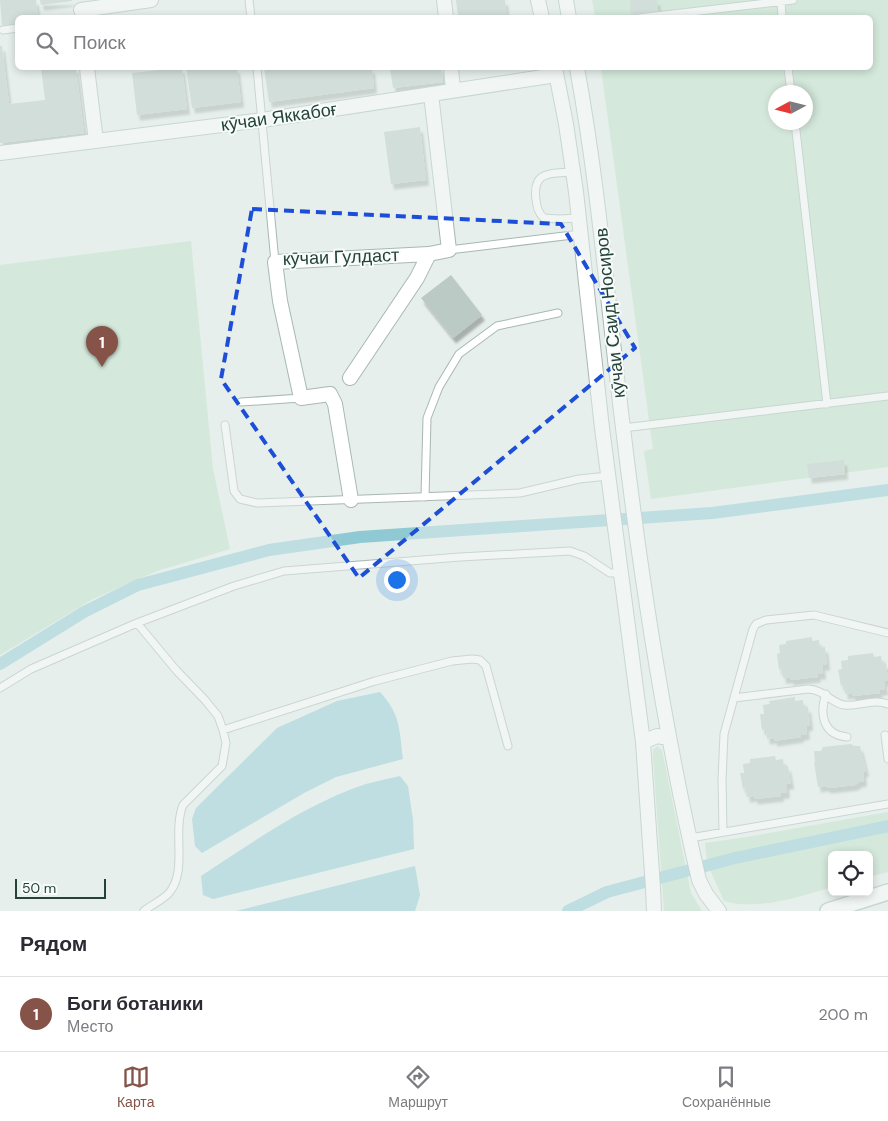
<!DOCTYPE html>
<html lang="ru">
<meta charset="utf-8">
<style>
:root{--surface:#fff;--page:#f2f2f3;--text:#2b2b33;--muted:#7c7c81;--line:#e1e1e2;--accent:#855347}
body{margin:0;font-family:"DM Sans",sans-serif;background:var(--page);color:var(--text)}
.controls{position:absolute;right:15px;bottom:15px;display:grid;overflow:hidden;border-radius:8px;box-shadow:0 2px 8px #0003}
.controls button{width:45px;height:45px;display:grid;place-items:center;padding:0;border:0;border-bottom:1px solid var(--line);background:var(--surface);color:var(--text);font:25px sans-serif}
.compass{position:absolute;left:768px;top:85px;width:45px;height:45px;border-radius:50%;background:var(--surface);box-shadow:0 2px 8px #0003;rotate:263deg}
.scale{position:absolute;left:15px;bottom:12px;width:91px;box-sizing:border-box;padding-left:5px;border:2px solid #24423a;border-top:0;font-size:14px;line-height:18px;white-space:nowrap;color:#24423a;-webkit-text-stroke:4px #f7fbf9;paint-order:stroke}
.you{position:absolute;left:396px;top:579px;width:18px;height:18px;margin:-12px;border:4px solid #fff;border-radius:50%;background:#1a73e8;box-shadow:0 0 0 8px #1a73e833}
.badge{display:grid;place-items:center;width:32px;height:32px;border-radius:50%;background:var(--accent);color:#fff;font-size:16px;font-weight:700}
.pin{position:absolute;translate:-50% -41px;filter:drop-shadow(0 1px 2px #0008)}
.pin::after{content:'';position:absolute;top:26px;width:18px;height:15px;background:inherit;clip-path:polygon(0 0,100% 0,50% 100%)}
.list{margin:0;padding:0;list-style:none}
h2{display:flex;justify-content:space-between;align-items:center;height:65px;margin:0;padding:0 20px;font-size:21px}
h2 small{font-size:16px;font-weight:400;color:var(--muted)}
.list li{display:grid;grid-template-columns:32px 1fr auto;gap:15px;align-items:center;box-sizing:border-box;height:75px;padding:0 20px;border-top:1px solid var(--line)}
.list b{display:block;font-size:19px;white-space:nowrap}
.list p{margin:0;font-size:16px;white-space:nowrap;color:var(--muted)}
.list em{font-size:16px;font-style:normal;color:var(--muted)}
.icon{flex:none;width:28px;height:28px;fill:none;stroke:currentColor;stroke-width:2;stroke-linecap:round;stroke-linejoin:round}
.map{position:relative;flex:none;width:888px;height:911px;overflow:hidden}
.search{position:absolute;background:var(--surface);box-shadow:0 2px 8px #0003;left:15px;right:15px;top:15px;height:55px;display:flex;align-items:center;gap:12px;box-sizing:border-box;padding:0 18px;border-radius:8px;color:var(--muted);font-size:19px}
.sheet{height:140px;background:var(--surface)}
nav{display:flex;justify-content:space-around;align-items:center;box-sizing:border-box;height:70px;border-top:1px solid var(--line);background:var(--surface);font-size:14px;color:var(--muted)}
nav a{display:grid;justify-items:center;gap:2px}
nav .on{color:var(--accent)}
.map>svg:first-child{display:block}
.green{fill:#bfe0c8;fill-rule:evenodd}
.water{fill:#8ec9d4}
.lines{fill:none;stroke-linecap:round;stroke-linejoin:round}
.canal{stroke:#8ec9d4;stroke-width:12}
.building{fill:#bbcac4;filter:url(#shadow)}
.service-casing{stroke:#a8b8b2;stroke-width:9}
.minor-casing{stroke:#a8b8b2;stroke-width:16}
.secondary-casing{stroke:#a4bbb3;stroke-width:18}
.service{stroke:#fff;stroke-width:7}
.minor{stroke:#fff;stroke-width:14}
.secondary{stroke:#fff;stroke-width:15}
.marked{fill:none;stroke:#1d4ed8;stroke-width:4;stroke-dasharray:10 6;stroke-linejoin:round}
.labels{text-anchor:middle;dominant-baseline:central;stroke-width:4;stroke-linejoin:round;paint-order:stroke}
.street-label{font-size:18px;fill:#24423a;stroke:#f7fbf9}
</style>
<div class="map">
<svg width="888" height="911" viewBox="0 0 888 911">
<defs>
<filter id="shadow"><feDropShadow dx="3" dy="5.5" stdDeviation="1" flood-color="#0004"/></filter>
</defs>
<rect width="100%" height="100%" fill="#e6efeb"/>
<path class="green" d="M592,0h296v467l-237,32 -7,-48 9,-2 -52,-381h269v-50l-275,-1zM776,92h30v30h-30z
M191,241l22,228 17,80 -73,22 -64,28 -93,56v-390z
M657,746l5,4 29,143 11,18h-38l-11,-154v-7z
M888,812v60l-19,5v-22h-37v32c-33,10 -75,24 -108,14l-17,-38 -2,-20 42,-6z"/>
<path class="water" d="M380,692c21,23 19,37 23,67l-67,18 -32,16 -102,60 -7,-7 -3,-27 4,-11 81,-80 60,-27z
M400,776l8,10 5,34 1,29 -201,50 -10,-4 -2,-19c52,-34 105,-72 165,-92 11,-3 22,-5 34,-8z
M415,866l5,29 -5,16h-179z"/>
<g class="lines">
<path class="canal" d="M0,664l84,-52 54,-27 131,-35 91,-13 352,-24 176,-23
M568,911l39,-19 128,-34 153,-32"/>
</g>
<path class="building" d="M0,0h36l2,18h-20v5l-16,2z
M40,0h32v1l-31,4z
M456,0h49l2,18h-49z
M630,0h27l2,18h-28z
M0,46h2l7,58 36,-4 -4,-32h35l8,65 -84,10z
M178,68h4l5,41 -50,6 -5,-42z
M186,68h51l4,34 -49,6z
M264,68h108l2,20 -105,14z
M390,68h51l2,14 -50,6z
M420,127l6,53 -35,4 -7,-52z
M451,275l31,40 -29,23 -32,-40z
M844,460l1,14 -36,4 -2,-14z
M812,637v4l7,-1 1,8 5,-1 2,18h-5l1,9h-6l1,3 -27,3 -1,-2h-7l-1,-9 -3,1 -2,-16 3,-1 -1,-8 7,-1v-3z
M873,653l1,4 7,-1 1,8 4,-1 2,18h-4l1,9h-6l1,3 -27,3 -1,-3 -7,1 -1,-9 -3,1 -3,-16 4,-1 -1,-8 7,-1v-4z
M795,697v4l8,-1 1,8 4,-1 2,18 -4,1 1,8 -6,1v2l-27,4v-3l-7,1 -1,-10 -4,1 -2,-16h4l-1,-9 7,-1 -1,-3z
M851,744l3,2h6l6,25 -3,1 1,9 -5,1 -4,3 -26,3 -4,-2 -7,1 -4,-25h1l-1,-11h7l2,-4z
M775,756l1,4 7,-1 1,8 4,-1 3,18h-5l1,9h-6v3l-26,3 -1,-3 -7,1 -1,-9 -3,1 -3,-16h4l-1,-9 7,-1v-4z"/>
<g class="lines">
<g class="service-casing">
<path id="service" d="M249,0l2,18
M781,0l1,18
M639,18l154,-18
M3,30l15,-2
M257,68l18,194
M788,68l3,24
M795,122l32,282
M573,172c-22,2 -41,-2 -37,28 1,7 2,13 8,18l15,1 20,-1
M449,250l132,-16
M241,402l60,-4
M225,425l9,66 6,8 17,4 263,-10 59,-14 29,-3
M623,428l265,-32
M425,497l2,-79 12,-31 20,-33 38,-28 61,-13
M137,623l39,47 29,30 13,16 5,14 3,13 -4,23 -39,39c-11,27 5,66 -14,88 -6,7 -18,12 -25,18
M0,688l31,-19 106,-46 97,-37 50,-15 176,-14 110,-6 14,5 26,17h11
M826,694c-7,20 -3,41 21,43
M734,698l74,-9c17,1 23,14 36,16 14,2 30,-7 44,-1
M223,730l152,-49 77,-20 20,-2 8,1 6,6 22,80
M885,735l3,24
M723,832l-1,-52 2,-46 29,-105 3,-5 10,-4 48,-5 74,18
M690,838l198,-34"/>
</g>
<g class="minor-casing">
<path id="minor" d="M444,0l2,18
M538,0l4,18
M566,0l3,18
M81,10l70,-10
M87,68l9,73
M451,68l2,22
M555,68l11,56 10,68 26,236 41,314 10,146 1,23
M577,68c22,119 31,240 46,360 18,152 41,303 76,452l7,14 13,17
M0,153l262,-33 294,-45
M350,378l67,-100 12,-24
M351,500l-16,-96 -5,-10 -29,4 -21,-97 -5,-39 154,-8 20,-4 -18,-156
M643,742l14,-6 12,2"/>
</g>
<g class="secondary-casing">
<path id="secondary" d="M828,911l60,-19"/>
</g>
<use href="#service" class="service"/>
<use href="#minor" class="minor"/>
<use href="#secondary" class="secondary"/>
</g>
<path d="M0 0H888V911H0ZM252,209l309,15 74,124 -276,230 -138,-199z" fill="#e6efeb" fill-opacity=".55" fill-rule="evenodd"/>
<path class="marked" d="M252,209l309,15 74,124 -276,230 -138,-199z"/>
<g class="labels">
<g class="street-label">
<text transform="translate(279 117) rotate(-8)">кӯчаи Яккабоғ</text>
<text transform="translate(341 257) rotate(-2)">кӯчаи Гулдаст</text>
<text transform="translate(610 313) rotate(-96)">кӯчаи Саид Носиров</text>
</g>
</g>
</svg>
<div class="controls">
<button><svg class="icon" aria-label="locate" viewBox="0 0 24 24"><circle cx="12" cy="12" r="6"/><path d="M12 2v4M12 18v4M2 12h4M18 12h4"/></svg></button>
</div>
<svg class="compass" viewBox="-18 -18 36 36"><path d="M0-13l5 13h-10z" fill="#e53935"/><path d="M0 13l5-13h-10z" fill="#7c7c81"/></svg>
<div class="scale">50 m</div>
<div class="you"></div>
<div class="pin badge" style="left:102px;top:367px">1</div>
<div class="search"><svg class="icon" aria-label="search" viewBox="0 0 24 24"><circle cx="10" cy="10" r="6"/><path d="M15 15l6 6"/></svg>Поиск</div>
</div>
<section class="sheet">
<h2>Рядом<small></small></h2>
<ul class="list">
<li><span class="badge">1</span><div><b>Боги ботаники</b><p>Место</p></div><em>200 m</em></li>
</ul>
</section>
<nav>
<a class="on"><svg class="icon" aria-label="map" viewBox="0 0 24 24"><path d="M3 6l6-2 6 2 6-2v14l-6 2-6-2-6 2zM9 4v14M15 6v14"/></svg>Карта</a>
<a><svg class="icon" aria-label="directions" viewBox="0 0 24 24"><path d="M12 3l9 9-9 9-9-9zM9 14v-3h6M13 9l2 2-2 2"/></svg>Маршрут</a>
<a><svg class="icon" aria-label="saved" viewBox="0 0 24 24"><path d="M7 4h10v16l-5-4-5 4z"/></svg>Сохранённые</a>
</nav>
